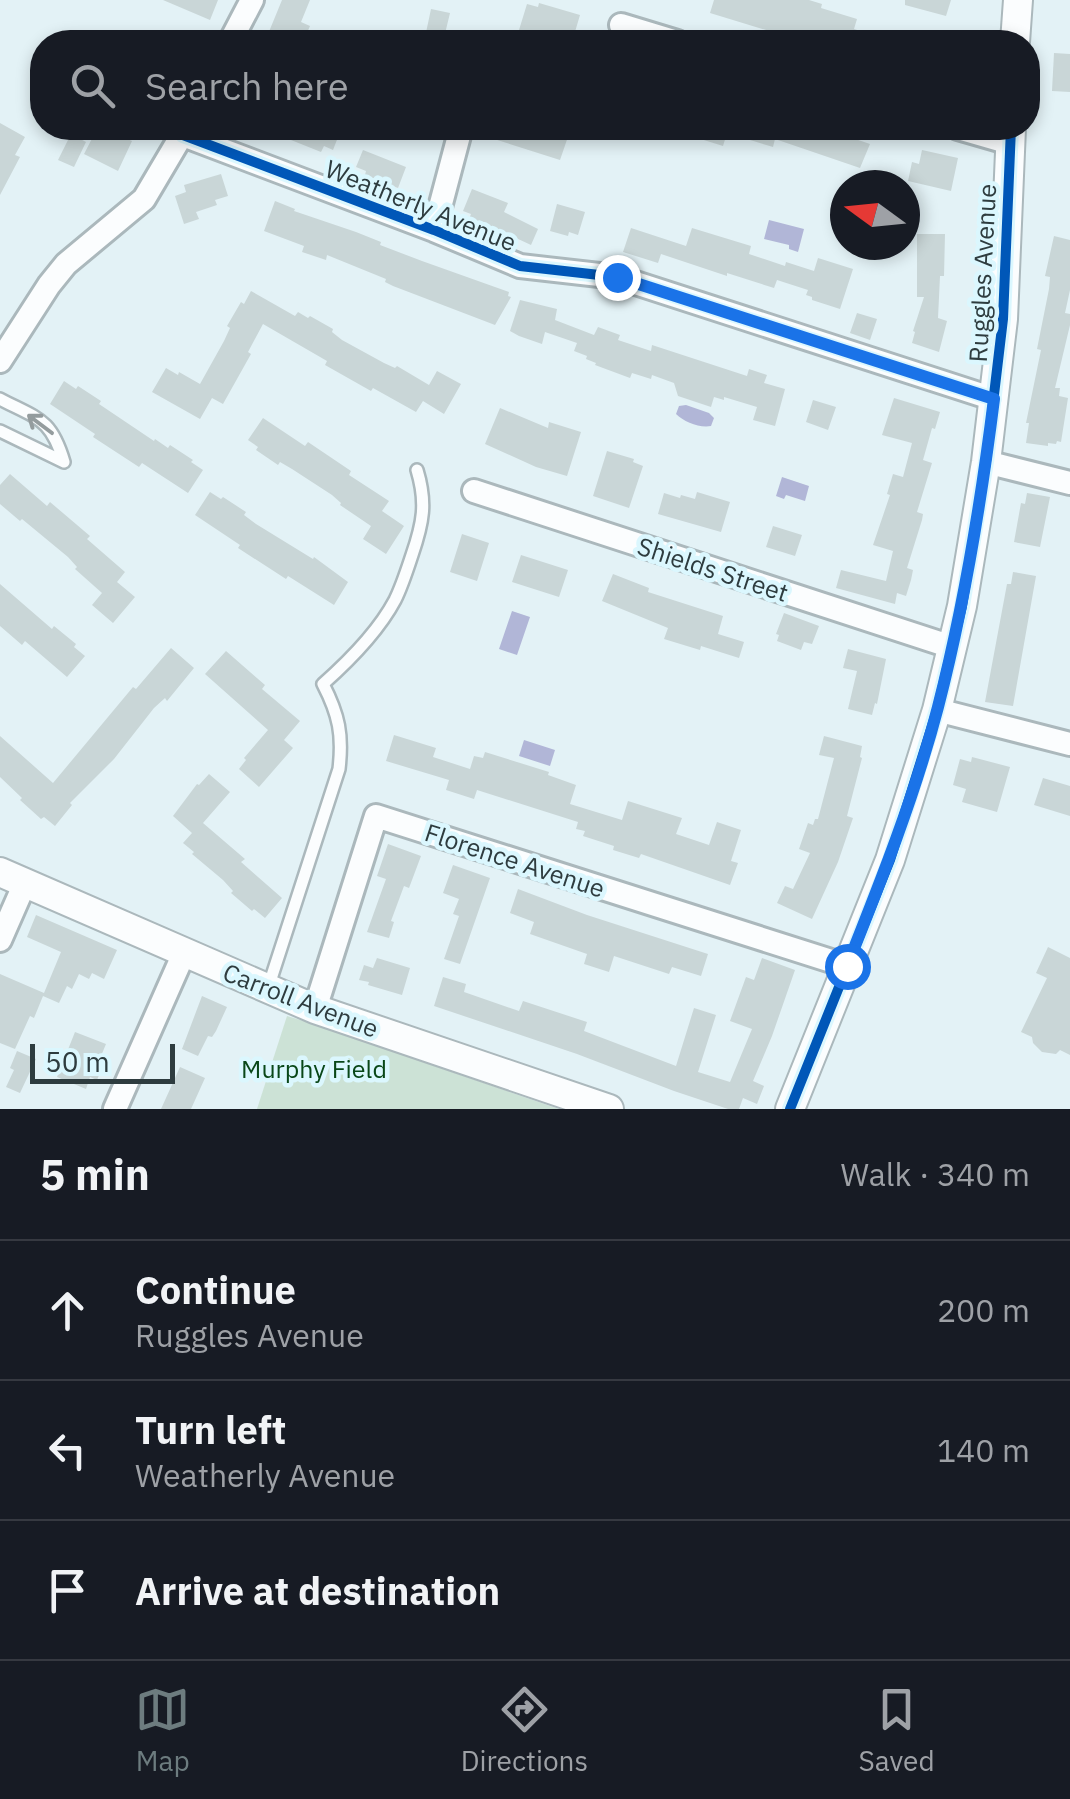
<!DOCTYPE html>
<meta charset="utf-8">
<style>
:root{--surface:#171b24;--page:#20242c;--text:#f1f3f6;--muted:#9ea1a6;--line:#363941;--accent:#6d7c7f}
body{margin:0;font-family:"IBM Plex Sans",sans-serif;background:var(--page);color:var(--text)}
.compass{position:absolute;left:830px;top:170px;width:90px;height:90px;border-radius:50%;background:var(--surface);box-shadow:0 5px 15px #0003;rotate:285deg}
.scale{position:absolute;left:30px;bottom:25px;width:145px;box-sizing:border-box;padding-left:10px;border:5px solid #2e3c3f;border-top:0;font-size:28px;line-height:35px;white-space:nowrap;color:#2e3c3f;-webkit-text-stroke:8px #dbf7fe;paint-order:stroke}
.stop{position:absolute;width:30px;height:30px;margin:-22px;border:8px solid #1a73e8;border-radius:50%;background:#fff}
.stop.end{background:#1a73e8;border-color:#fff;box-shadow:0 2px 10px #0008}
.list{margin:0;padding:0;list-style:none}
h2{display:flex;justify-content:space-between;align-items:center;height:130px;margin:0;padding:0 40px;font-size:42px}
h2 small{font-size:32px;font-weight:400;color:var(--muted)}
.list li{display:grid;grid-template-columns:65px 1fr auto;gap:30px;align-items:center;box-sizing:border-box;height:140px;padding:0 40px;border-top:2px solid var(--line)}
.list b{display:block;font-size:38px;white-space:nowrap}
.list p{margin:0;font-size:32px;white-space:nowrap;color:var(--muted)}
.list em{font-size:32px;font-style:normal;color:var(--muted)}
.icon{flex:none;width:55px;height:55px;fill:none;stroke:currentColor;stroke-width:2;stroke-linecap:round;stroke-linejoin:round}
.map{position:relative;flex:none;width:1070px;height:1109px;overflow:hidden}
.search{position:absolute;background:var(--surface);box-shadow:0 5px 15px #0003;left:30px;right:30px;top:30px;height:110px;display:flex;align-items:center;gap:25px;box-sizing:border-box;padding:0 35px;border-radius:40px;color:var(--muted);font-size:38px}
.sheet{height:550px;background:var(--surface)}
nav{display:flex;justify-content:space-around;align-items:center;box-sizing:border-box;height:140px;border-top:2px solid var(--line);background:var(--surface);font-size:28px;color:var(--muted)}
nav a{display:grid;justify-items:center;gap:5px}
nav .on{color:var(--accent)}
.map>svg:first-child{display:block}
.green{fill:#cce2d6}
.water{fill:#b1b6d7}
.building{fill:#c9d6d7}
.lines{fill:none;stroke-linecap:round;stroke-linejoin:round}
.service-casing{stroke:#abb8bc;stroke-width:16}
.minor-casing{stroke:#abb8bc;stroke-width:28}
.tertiary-casing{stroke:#abb8bc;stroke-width:32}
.service{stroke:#fbfdfe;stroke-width:11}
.minor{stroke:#fbfdfe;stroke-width:22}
.tertiary{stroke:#fbfdfe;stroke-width:28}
.cycleway-casing{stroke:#dbf7fe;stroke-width:16}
.cycleway{stroke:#0057b8;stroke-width:10}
.oneway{stroke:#949c9e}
.route{stroke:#1a73e8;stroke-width:12}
.labels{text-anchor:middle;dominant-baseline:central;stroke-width:9;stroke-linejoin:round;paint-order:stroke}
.street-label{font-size:25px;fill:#2e3c3f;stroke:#dbf7fe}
.park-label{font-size:25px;fill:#094718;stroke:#dbf7fe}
</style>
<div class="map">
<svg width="1070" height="1109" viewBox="0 0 1070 1109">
<rect width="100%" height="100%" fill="#e3f2f6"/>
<path class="green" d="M287,1016l20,6 252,87h-302z"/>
<path class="water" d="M769,220l35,9 -6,23 -9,-3v-4l-25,-6z
M686,405l23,8 5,5 -3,8c-12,2 -27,-4 -35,-12l3,-8z
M782,477l27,9 -4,15 -19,-6 -2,4 -8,-3z
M512,611l18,6 -13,38 -18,-6z
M524,740l31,10 -5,16 -31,-10z"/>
<path class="building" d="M163,0h55l-8,20z
M282,0h28l-9,22 9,4 -7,16h-29l-8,-3z
M714,0h95l13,4 -1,4 36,11 -3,10 32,10 -1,3h-80l-95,-29z
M905,0h46l-5,16 -41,-11z
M539,3l41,12 -8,27h-33l-11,-3 2,-6 -11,-3 8,-26 11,3z
M431,9l19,4 -7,29h-19z
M1054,53l16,1v38l-18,-1z
M0,123l25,14 -10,18 5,2 -20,38z
M261,128h68l11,4 -7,18 -9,-4 -3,6z
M476,128h95l-11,32 -85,-27z
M675,128h148l47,16 -10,24 -85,-29 -2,8 -46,-14 -4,13 -48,-15z
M97,129l11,5 1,-3 23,10 -14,30 -34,-17z
M71,134l15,8 -12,25 -16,-7z
M363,150l43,17 -8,21 -33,-13 1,-4 -10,-4z
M922,150l36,8 -7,33 -43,-10 4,-19 7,2z
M221,174l7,22 -13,4 2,5 -21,7 3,7 -15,5 -9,-28 11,-4 -2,-7z
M472,189l36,14 -4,9 34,17 -7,16 -34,-16 -1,3 -28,-10 3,-8 -8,-3z
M275,201l20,8 -1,2 62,21 25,10 -1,3 42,16 87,31 -1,4 3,1 -16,28 -102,-39 -8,-4 1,-3 -59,-24 -1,5 -24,-8 2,-6 -40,-15z
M557,204l28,8 -7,23 -9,-3 -1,4 -18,-5z
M631,228l55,18 6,-18 59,18 -2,8 36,12 1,-4 28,9 4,-13 35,11 -13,40 -28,-9v-3l-6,-2 2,-5 -31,-10 -3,8 -47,-15v3l-66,-22 -3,9 -35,-11z
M917,234h28l-1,42h-4l-2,42 9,3 -8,31 -27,-9 3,-11 -2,-1 11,-34h-7z
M1054,236l16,4v50l-5,23 5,1v11l-15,63h5l-1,8 9,2 -7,44 -4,-1 -1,3 -8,-1v3l-22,-3 3,-20h-3l15,-73 -4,-1 12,-60 1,-12 -5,-1z
M251,291l44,25 3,-4 10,6 2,-2 23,13 -1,3 10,8 42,23 11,5 2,-2 32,19 8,-14 24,13 -17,30 -21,-13 -7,11 -43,-24 -2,3 -46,-26 2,-4 -64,-37 -15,28 3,2 -28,50 -11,-6 -12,21 -48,-27 14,-24 12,7 1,-3 21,12 24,-43 6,-13 -3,-2 14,-24 3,2z
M520,300l37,9 -2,11 39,15 4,-8 22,8 -2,5 33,11 1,-6 95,31 2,-7 18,6 -3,8 21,6 -10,37 -22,-6 4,-13 -33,-10v3l-10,-3 -3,10 -33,-11 -4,-13 -22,-8 -1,4 -19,-6 -2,5 -35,-13 1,-2 -10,-4 1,-3 -13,-5 3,-8 -32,-11 -3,12 -23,-8 -9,-5z
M857,313l20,6 -7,21 -20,-7z
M64,381l12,8 2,-3 23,15 -2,3 55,37 1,-2 13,9 2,-3 23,15 -2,2 12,8 -15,23 -46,-30 -3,4 -46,-30 2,-3 -45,-30z
M894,398l46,14 -5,17 -3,-1 -9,32 9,3 -15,49 6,2 -1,6 -15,48 6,2 -2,10 -5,16 -9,-3 -2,11 -59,-16 5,-18 45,11 7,-30 -20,-6 17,-50 -3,-1 6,-20 10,3 9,-34 -30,-8z
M813,400l23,7 -8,23 -22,-8z
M500,408l48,20 1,-6 32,10 -14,44 -31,-9 -51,-23z
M263,418l42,28 3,-4 43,29 -2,4 40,26 -7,10 22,15 -18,28 -23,-15 8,-13 -31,-21 1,-2 -9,-8 -40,-26 -12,-7 -2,3 -22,-15 2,-3 -10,-7z
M607,451l27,8 -1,3 10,4 -14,42 -36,-12z
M10,474l37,32 3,-4 40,34 -3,3 38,33 -8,10 18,15 -22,26 -21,-18 10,-12 -27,-24 2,-2 -9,-10 -46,-38 -2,2 -20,-17v-19z
M210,492l11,7 2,-2 23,15 -2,3 12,9 57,35 1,-2 34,25 -14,23 -46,-29 -2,3 -48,-31 2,-3 -45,-30z
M697,492l33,10 -9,30 -63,-18 6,-21 16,5 1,-3 14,4z
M1027,493l23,4 -10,50 -26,-5 7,-39 4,1z
M773,526l29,9 -7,21 -29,-9z
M462,534l27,9 -12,38 -27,-9z
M521,555l47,15 -9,27 -47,-15z
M1013,572l23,4 -23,130 -28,-4 22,-118h4z
M613,574l36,14 -1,4 75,24 -5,18 26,8 -5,16 -38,-12 -1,4 -36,-11 4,-11 -66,-27z
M0,584l52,45 2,-3 22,18 -2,3 11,9 -18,21 -42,-36 -3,4 -22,-19z
M784,613l35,13 -7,18 -8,-2 -3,8 -24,-9 2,-6 -3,-1z
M171,648l23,20 -27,33 -2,-3 -11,10 -40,51 -44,44 2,2 -17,21 -11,-9 -3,2 -21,-19 2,-2 -22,-21v-41l53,47 80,-96 3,2z
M848,649l38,10 -9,45 -2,-1 -3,12 -24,-6 9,-38 -14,-3z
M226,651l39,34 -3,4 38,32 -16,19 9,8 -34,39 -20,-18 7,-9 -2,-2 24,-28 -63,-56z
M394,735l42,13 -3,9 37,12 4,-13 9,2 2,-6 64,20 -1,3 28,10 -6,19 52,16 6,-19 54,17 -6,16 33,11 8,-23 24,8 -10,31 7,2 -8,22 -89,-31 -2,4 -26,-8 1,-4 -31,-10 2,-5 -9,-2 2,-7 -101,-32 -3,9 -28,-9 3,-10 -63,-19z
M824,736l38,10 -2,11 2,1 -15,58 6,2 -15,44 -26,57 -35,-16 8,-17 8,3 17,-36 -11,-4 9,-26 5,2 2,-6h3l16,-61 -15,-3z
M972,757l38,10 -13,45 -35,-10 4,-13 -13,-4 7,-26 11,3z
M209,774l21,18 -27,31 42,36 -4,3 41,36 -17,20 -11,-9 -2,2 -21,-18 2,-2 -10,-11 -31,-26 2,-2 -11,-9 9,-10 -19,-17 24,-32 2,1z
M1043,778l27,8v30l-36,-11z
M388,844l33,12 -12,32 -5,-2 -13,35 3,1 -5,16 -22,-6 19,-53 -9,-3z
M453,865l37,13 -30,86 -16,-5 15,-43 -6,-2 6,-15 -16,-6z
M518,889l69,26 121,39 -7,22 -29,-9 -3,7 -55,-18 -5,16 -25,-8 3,-10 -57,-20 4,-12 -24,-9z
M36,915l81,35 -13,29 -12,-6 -3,6 -10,-5 -7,15 -5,-3 -8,17 -16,-7 -9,22 -4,-2 -15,33 -15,-6v-69l44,19 17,-41 -34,-15z
M1048,947l22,11v97l-10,-5 -4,4 -14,-2 -9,-9 -1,-6 -11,-5 26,-54 -11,-5z
M377,958l33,10 -8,27 -34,-10 1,-3 -10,-2 5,-15 9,3z
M762,958l33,12 -23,66 -19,45 11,5 -7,18 -14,-6 -4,11h-11l-54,-18 -97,-37 -143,-48 9,-29 23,7 -2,8 55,19 4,-10 64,21 -3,9 92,35 18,-58 22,7 -18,57 32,10 22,-53 -22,-8 16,-44 8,3z
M202,996l25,11 -11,24 -4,6 -4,-1 -10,20 -16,-7z
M75,1032l31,12 -5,12 5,2 -9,22 -7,-3 -4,12 -29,-12z
M17,1051l19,8 -16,34 -14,-6 8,-17 -4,-2z
M180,1067l25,11 -14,31h-30z"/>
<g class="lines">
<g class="service-casing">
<path id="service" d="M0,399c38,20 51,19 64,63
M0,431l64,31
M268,988l71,-219c4,-34 0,-54 -16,-85 27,-24 55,-52 72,-84 7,-14 12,-30 17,-45 11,-32 15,-52 5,-85"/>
</g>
<g class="minor-casing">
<path id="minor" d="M621,25l56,17
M230,42l22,-42
M958,128l52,15
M183,135l251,95 86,36 97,11 377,122
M434,230l27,-102
M0,361l49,-76 17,-21 78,-65 42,-71
M986,462l84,21
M474,491l478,156
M937,710l133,34
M0,940l25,-57
M315,1009l61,-193 471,150
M115,1109l69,-156"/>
</g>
<g class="tertiary-casing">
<path id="tertiary" d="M1015,42l3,-42
M0,872l315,137 294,100
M790,1109l100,-249 47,-150 25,-104 24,-144 17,-143 8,-191"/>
</g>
<use href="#service" class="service"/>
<use href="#minor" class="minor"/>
<use href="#tertiary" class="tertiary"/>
<g class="cycleway-casing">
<path id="cycleway" d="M183,135l251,95 86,36 97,11 377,122
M790,1109l100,-249 47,-150 25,-104 24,-144 17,-143 8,-191"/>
</g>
<use href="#cycleway" class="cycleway"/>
</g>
<defs><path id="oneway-shaft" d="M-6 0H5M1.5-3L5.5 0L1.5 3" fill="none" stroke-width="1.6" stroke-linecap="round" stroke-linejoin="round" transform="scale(2.5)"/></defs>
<use class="oneway" href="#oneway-shaft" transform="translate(40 424) rotate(-143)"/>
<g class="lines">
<path class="route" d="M617,277l377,122c-13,104 -30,207 -56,308 -23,88 -57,174 -91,259"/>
</g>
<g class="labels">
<g class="street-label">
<text transform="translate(421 205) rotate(22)">Weatherly Avenue</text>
<text transform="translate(982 273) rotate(-87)">Ruggles Avenue</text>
<text transform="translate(713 569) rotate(18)">Shields Street</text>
<text transform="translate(515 860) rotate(18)">Florence Avenue</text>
<text transform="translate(301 1000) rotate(21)">Carroll Avenue</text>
</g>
<g class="park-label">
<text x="314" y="1068">Murphy Field</text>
</g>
</g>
</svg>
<svg class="compass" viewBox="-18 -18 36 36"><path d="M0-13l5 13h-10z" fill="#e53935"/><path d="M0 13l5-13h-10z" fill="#9ea1a6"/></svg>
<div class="scale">50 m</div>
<div class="stop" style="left:847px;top:966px"></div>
<div class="stop end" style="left:617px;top:277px"></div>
<div class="search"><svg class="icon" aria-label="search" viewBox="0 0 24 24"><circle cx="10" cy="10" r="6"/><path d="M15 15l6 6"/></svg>Search here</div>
</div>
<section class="sheet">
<h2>5 min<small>Walk · 340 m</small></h2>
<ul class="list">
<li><svg class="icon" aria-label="ahead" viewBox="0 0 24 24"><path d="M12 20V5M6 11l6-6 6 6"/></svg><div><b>Continue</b><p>Ruggles Avenue</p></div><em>200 m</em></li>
<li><svg class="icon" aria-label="left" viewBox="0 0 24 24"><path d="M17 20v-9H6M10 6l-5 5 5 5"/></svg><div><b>Turn left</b><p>Weatherly Avenue</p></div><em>140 m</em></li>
<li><svg class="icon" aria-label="arrive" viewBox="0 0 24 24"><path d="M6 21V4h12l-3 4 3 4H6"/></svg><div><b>Arrive at destination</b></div></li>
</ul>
</section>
<nav>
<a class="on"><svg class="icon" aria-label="map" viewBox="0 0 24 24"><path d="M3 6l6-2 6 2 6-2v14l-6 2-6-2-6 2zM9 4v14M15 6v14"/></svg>Map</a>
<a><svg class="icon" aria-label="directions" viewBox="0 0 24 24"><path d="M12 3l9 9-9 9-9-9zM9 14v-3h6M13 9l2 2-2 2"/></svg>Directions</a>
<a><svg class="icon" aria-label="saved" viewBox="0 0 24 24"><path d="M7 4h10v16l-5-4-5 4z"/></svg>Saved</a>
</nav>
